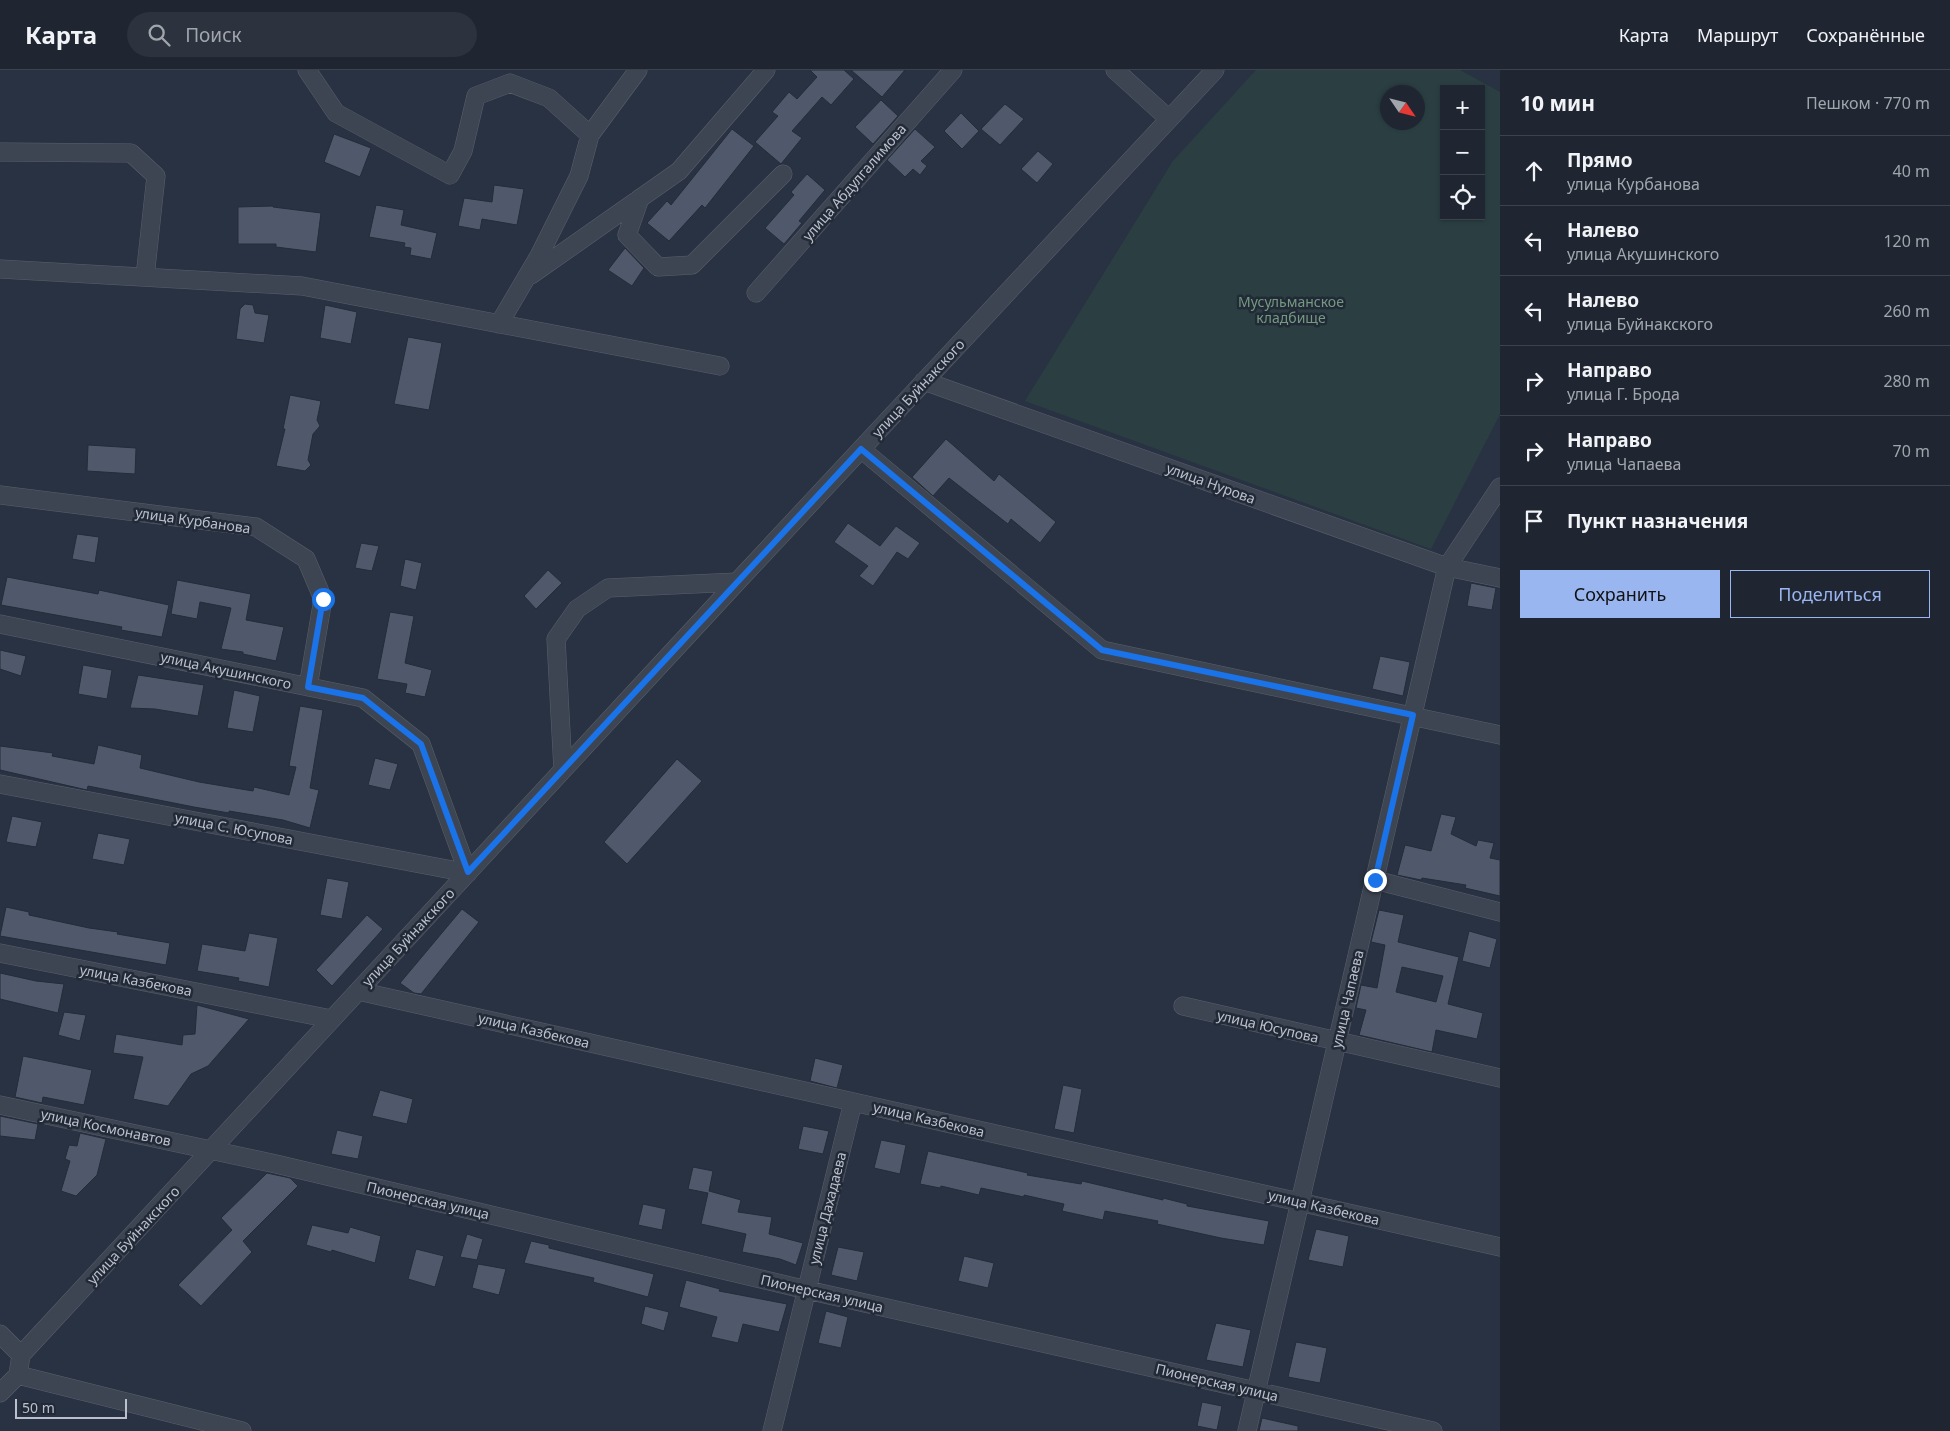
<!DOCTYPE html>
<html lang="ru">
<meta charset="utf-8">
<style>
:root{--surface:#1f2632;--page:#2c323e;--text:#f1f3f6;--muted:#a1a5ac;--line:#3c434d;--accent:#9ab6f1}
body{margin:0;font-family:"Noto Sans",sans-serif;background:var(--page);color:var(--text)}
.controls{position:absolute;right:15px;top:15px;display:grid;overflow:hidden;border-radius:0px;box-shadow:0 1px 4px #0004}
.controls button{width:45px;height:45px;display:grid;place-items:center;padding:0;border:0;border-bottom:1px solid var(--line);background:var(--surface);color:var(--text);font:25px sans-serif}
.compass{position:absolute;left:1380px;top:15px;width:45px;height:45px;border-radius:50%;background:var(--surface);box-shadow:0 1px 4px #0004;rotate:125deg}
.scale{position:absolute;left:15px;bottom:12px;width:112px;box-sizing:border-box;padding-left:5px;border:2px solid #bbc0cc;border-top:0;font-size:14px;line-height:18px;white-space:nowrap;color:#bbc0cc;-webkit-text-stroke:4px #222937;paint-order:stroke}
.stop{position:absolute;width:15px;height:15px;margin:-11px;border:4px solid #1a73e8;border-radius:50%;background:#fff}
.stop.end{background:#1a73e8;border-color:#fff;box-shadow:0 1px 5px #0008}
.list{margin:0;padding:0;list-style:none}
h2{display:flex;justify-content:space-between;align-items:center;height:65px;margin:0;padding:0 20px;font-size:21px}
h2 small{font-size:16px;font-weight:400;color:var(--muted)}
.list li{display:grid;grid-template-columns:32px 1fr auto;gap:15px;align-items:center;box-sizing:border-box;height:70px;padding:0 20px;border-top:1px solid var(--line)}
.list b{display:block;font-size:19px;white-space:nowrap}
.list p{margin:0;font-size:16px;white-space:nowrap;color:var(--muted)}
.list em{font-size:16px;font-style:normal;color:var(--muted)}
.actions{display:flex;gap:10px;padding:15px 20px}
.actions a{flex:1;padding:11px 0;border:1px solid var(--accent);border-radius:0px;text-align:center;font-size:18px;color:var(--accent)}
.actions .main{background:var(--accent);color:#111}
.icon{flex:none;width:28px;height:28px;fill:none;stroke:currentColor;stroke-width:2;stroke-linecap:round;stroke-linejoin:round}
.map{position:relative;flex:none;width:1500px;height:1361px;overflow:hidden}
header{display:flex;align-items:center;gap:30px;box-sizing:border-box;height:70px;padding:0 25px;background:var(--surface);border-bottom:1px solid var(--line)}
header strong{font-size:24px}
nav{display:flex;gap:28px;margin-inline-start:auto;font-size:18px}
.search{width:350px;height:45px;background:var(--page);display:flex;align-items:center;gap:12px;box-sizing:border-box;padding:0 18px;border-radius:28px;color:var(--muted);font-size:19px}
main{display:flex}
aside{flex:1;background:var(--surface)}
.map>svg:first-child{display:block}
.green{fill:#2b3f43;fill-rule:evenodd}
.building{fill:#50596b;stroke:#242c39;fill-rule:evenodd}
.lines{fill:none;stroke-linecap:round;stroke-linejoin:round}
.minor-casing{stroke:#59606c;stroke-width:19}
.minor{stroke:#3e4552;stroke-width:18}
.route{stroke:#1a73e8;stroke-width:6}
.labels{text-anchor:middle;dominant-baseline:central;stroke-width:5;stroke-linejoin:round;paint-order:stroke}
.street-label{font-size:14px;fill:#bbc0cc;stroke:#222937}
.park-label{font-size:14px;fill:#749b7f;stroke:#222937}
</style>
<header>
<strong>Карта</strong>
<div class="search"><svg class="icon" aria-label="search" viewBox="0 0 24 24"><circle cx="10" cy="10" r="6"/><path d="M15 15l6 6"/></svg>Поиск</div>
<nav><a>Карта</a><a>Маршрут</a><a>Сохранённые</a></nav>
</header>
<main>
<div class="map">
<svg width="1500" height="1361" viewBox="0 0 1500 1361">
<rect width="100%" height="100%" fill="#293242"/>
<path class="green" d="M1256,0h204l40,22v322l-69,135 -406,-148 148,-240zM1444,19h37v127h-37zM1388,22h30v30h-30z"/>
<path class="building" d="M810,0h34l10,9 -23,26 -9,-8 -30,34 10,7 -21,26 -26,-22 23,-26 -6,-4 17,-20 8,7 20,-22z
M851,0h54l-23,27z
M881,30l17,16 -25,28 -18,-17z
M1005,34l19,15 -24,26 -19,-16z
M961,43l18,18 -17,18 -18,-18z
M732,59l22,17 -49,62 -3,-3 -33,36 -22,-18 20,-22 4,4z
M915,59l20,18 -14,14 6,5 -7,9 -7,-6 -8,8 -18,-17z
M334,64l37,14 -11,29 -36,-15z
M1038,81l15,13 -16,19 -16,-14z
M807,104l18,16 -26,31 3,2 -18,21 -19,-16 29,-33 -3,-3z
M494,115l30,4 -7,36 -35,-6 -2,11 -22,-4 6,-28 28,4z
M376,135l28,5 -3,15 36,8 -6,26 -21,-4 1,-7 -7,-1 1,-4 -36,-6z
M273,136v1l48,6 -5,39 -40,-5v-3h-38v-37z
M625,178l19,20 -12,18 -24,-16z
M245,234l8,1 2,8 14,2 -5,28 -28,-4 4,-30z
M325,235l32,7 -6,32 -31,-6z
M408,267l34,6 -13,67 -35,-6z
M290,325l31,6 -4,19 3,6 -7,8 -5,26 3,5 -6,6 -29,-5 9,-37h-2z
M946,369l48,42 5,-7 57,48 -16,21 -29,-24 -3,5 -59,-46 -16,18 -21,-19z
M88,375l48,3 -1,26 -48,-3z
M848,453l32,23 16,-20 24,17 -12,16 -11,-7 -24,34 -14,-10 9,-10 -34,-24z
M77,464l22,3 -4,26 -23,-4z
M361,473l18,3 -7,25 -17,-3z
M405,489l17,4 -6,27 -16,-4z
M548,500l14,13 -26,26 -12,-13z
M7,507l91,17 1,-4 70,15 -7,32 -41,-7 1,-3 -121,-22z
M177,510l74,14 -5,26 38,7 -8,34 -33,-7v-2l-22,-3 10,-41 -31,-6 -3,17 -26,-5z
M1471,513l25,5 -4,22 -25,-4z
M390,542l24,4 -9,47 27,7 -7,27 -20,-4 2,-9 -30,-5z
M0,580l26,6 -5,20 -21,-7z
M1380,586l30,6 -7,34 -31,-7z
M83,595l29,5 -5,29 -29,-5z
M138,605l66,10 -6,31 -43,-7 -25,-1z
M234,620l26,6 -7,36 -26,-4z
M300,636l23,4 -13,78 9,2 -9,38 -27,-8 -54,-9v2l-35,-6 -106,-21 -1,4 -87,-20v-24l53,7 -1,3 42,8 4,-19 44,10 -2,13 59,14 54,9 1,-4 35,8 7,-28 -7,-1z
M375,688l23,6 -8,26 -22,-5z
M677,689l25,22 -75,83 -23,-22z
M1441,744l15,3 -5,17 25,12 2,-6 16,3 -4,15 10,2v36l-35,-8 1,-3 -44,-7 -1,2 -24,-5 8,-30 26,6z
M12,746l30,6 -6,25 -30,-5z
M98,763l32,6 -6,26 -32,-6z
M327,808l22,4 -7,37 -22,-4z
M6,837l23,5v3l60,13 29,4 -1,2 53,9 -4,22 -166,-29z
M462,839l17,13 -58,72 -7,-1 -14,-10z
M1379,840l25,5 -6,27 61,15 -11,47 35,9 -6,26 -41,-9 -4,22 -73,-17 7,-25 -10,-2 5,-23 16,3 8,-43 -14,-3zM1402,897l41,9 -7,26 -40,-10z
M367,845l16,14 -51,57 -16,-16z
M1469,861l28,8 -7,29 -28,-7z
M249,863l29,5 -9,49 -31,-6 1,-3 -42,-7 5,-27 43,7z
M0,903l36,8 28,3 -6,29 -58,-14z
M197,935l52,14 -41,47 -17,8 -23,32 -35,-7 10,-42 -30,-4 3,-19 66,11 1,-10 12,-1z
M64,942l22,3 -6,26 -22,-6z
M23,986l69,14 -8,35 -41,-8 -1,6 -27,-6z
M815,988l28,7 -6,23 -27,-7z
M1063,1015l19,4 -8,44 -20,-4z
M380,1020l33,9 -6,25 -35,-8z
M0,1046l38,8 -3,16 -35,-4z
M803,1056l26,5 -6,23 -25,-5z
M337,1060l26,6 -5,23 -27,-5z
M80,1063l26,6 -9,36 -21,21 -15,-5 9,-30 -5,-2 4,-14 8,1z
M881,1070l25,5 -6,29 -26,-6z
M928,1081l100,22 -1,2 54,9 1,-3 81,19v-2l24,6v2l82,15 -5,24 -43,-7 -64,-14 1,-3 -53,-10 -2,9 -41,-9 2,-7 -40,-9v2l-43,-9 -2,7 -38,-9 -1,2 -20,-4z
M693,1097l20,4 -4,20 32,9 -3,12 34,5 -3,17 34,9 -7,22 -16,-6 -38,-7 4,-18 -45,-10 7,-31 -20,-4z
M267,1103l23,5 8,8 -55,55 9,11 -51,54 -23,-21 54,-55 -11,-12z
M643,1134l23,5 -4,21 -24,-5z
M312,1155l36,8 2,-6 31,9 -6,27 -43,-13 -1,2 -25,-7z
M1316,1159l33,7 -6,31 -35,-7z
M467,1164l16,5 -6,21 -17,-3z
M531,1171l18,4v3l105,26 -6,23 -55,-15 1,-4 -70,-15z
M838,1177l26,5 -7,29 -26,-6z
M416,1179l28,7 -9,31 -27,-8z
M964,1186l30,7 -6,25 -30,-7z
M478,1194l28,5 -7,26 -27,-7z
M686,1210l34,9 -1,2 68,13 -8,28 -36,-8 -5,19 -27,-6 6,-20 -38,-10z
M645,1236l24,6 -5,19 -23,-7z
M826,1241l22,6 -7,31 -23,-5z
M1216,1253l35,7 -8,37 -37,-7z
M1296,1272l31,6 -7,35 -32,-6z
M1202,1332l20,4 -5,24 -20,-4z
M1262,1348l36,8v5h-39z"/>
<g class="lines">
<g class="minor-casing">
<path id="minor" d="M307,0l29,43 114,62 13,-24 13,-55 34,-13 39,15 41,37 -11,41 -40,80 -40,68
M1115,0l54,49
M590,65l48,-65
M0,82l131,1 25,23 -11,101
M640,128l-13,37 31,32 34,-2 91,-91
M0,199l302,17 418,80
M531,205l148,-104 87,-101
M756,223l197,-223
M924,311l523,186 53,11
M861,379l241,201 398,85
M0,425l256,32 50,32 17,40 -15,88
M0,554l363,74 58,46 47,129
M563,700l-7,-131 21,-30 31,-21 129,-6
M0,714l468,89
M1375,810l125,32
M0,883l331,66
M358,921l1142,256
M1183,936l317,72
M0,1035l276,59 531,126 626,141
M0,1264l21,21
M18,1305l224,56
M0,1323l18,-18 3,-20 716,-773 478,-512
M772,1361l81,-329
M1247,1361l200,-864 53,-80"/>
</g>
<use href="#minor" class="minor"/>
</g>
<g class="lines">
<path class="route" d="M323,529l-15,88 55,11 58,46 47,128 393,-423 241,201 311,65 -38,165"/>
</g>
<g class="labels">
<g class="street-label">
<text transform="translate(854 112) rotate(-49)">улица Абдулгалимова</text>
<text transform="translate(918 318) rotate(-47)">улица Буйнакского</text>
<text transform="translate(1211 413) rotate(20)">улица Нурова</text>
<text transform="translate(193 450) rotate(8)">улица Курбанова</text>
<text transform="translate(226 600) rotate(12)">улица Акушинского</text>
<text transform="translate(234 758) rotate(11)">улица С. Юсупова</text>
<text transform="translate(408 867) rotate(-47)">улица Буйнакского</text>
<text transform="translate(136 910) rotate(11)">улица Казбекова</text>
<text transform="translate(1347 929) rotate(-77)">улица Чапаева</text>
<text transform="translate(1268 956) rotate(13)">улица Юсупова</text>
<text transform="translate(534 960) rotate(13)">улица Казбекова</text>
<text transform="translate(929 1049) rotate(13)">улица Казбекова</text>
<text transform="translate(106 1057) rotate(12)">улица Космонавтов</text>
<text transform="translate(428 1130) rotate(13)">Пионерская улица</text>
<text transform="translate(1324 1137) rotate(13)">улица Казбекова</text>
<text transform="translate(827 1138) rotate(-76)">улица Дахадаева</text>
<text transform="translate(133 1165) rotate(-47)">улица Буйнакского</text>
<text transform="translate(822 1223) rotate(13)">Пионерская улица</text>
<text transform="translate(1217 1312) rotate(13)">Пионерская улица</text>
</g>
<g class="park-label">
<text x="1291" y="231">Мусульманское<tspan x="1291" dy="16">кладбище</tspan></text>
</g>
</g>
</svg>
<div class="controls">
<button>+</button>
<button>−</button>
<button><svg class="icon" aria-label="locate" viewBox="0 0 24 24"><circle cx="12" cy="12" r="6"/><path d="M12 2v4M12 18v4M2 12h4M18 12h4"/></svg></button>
</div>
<svg class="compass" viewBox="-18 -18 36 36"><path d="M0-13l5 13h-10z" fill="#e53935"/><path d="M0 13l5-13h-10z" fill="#a1a5ac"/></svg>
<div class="scale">50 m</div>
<div class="stop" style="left:323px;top:529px"></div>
<div class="stop end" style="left:1375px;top:810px"></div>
</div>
<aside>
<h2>10 мин<small>Пешком · 770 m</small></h2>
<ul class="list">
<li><svg class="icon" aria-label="ahead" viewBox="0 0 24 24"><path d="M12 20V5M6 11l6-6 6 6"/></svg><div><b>Прямо</b><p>улица Курбанова</p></div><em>40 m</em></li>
<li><svg class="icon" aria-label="left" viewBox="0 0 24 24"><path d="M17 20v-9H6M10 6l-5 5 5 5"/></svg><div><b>Налево</b><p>улица Акушинского</p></div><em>120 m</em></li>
<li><svg class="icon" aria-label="left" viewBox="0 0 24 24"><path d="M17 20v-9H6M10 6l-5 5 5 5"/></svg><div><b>Налево</b><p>улица Буйнакского</p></div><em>260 m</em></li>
<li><svg class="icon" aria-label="right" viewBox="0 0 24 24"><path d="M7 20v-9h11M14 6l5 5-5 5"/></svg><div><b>Направо</b><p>улица Г. Брода</p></div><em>280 m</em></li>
<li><svg class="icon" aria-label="right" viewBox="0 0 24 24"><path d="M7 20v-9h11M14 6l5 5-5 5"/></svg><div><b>Направо</b><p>улица Чапаева</p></div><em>70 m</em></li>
<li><svg class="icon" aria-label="arrive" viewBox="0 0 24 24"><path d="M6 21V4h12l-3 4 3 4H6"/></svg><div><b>Пункт назначения</b></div></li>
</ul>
<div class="actions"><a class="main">Сохранить</a><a>Поделиться</a></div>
</aside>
</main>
